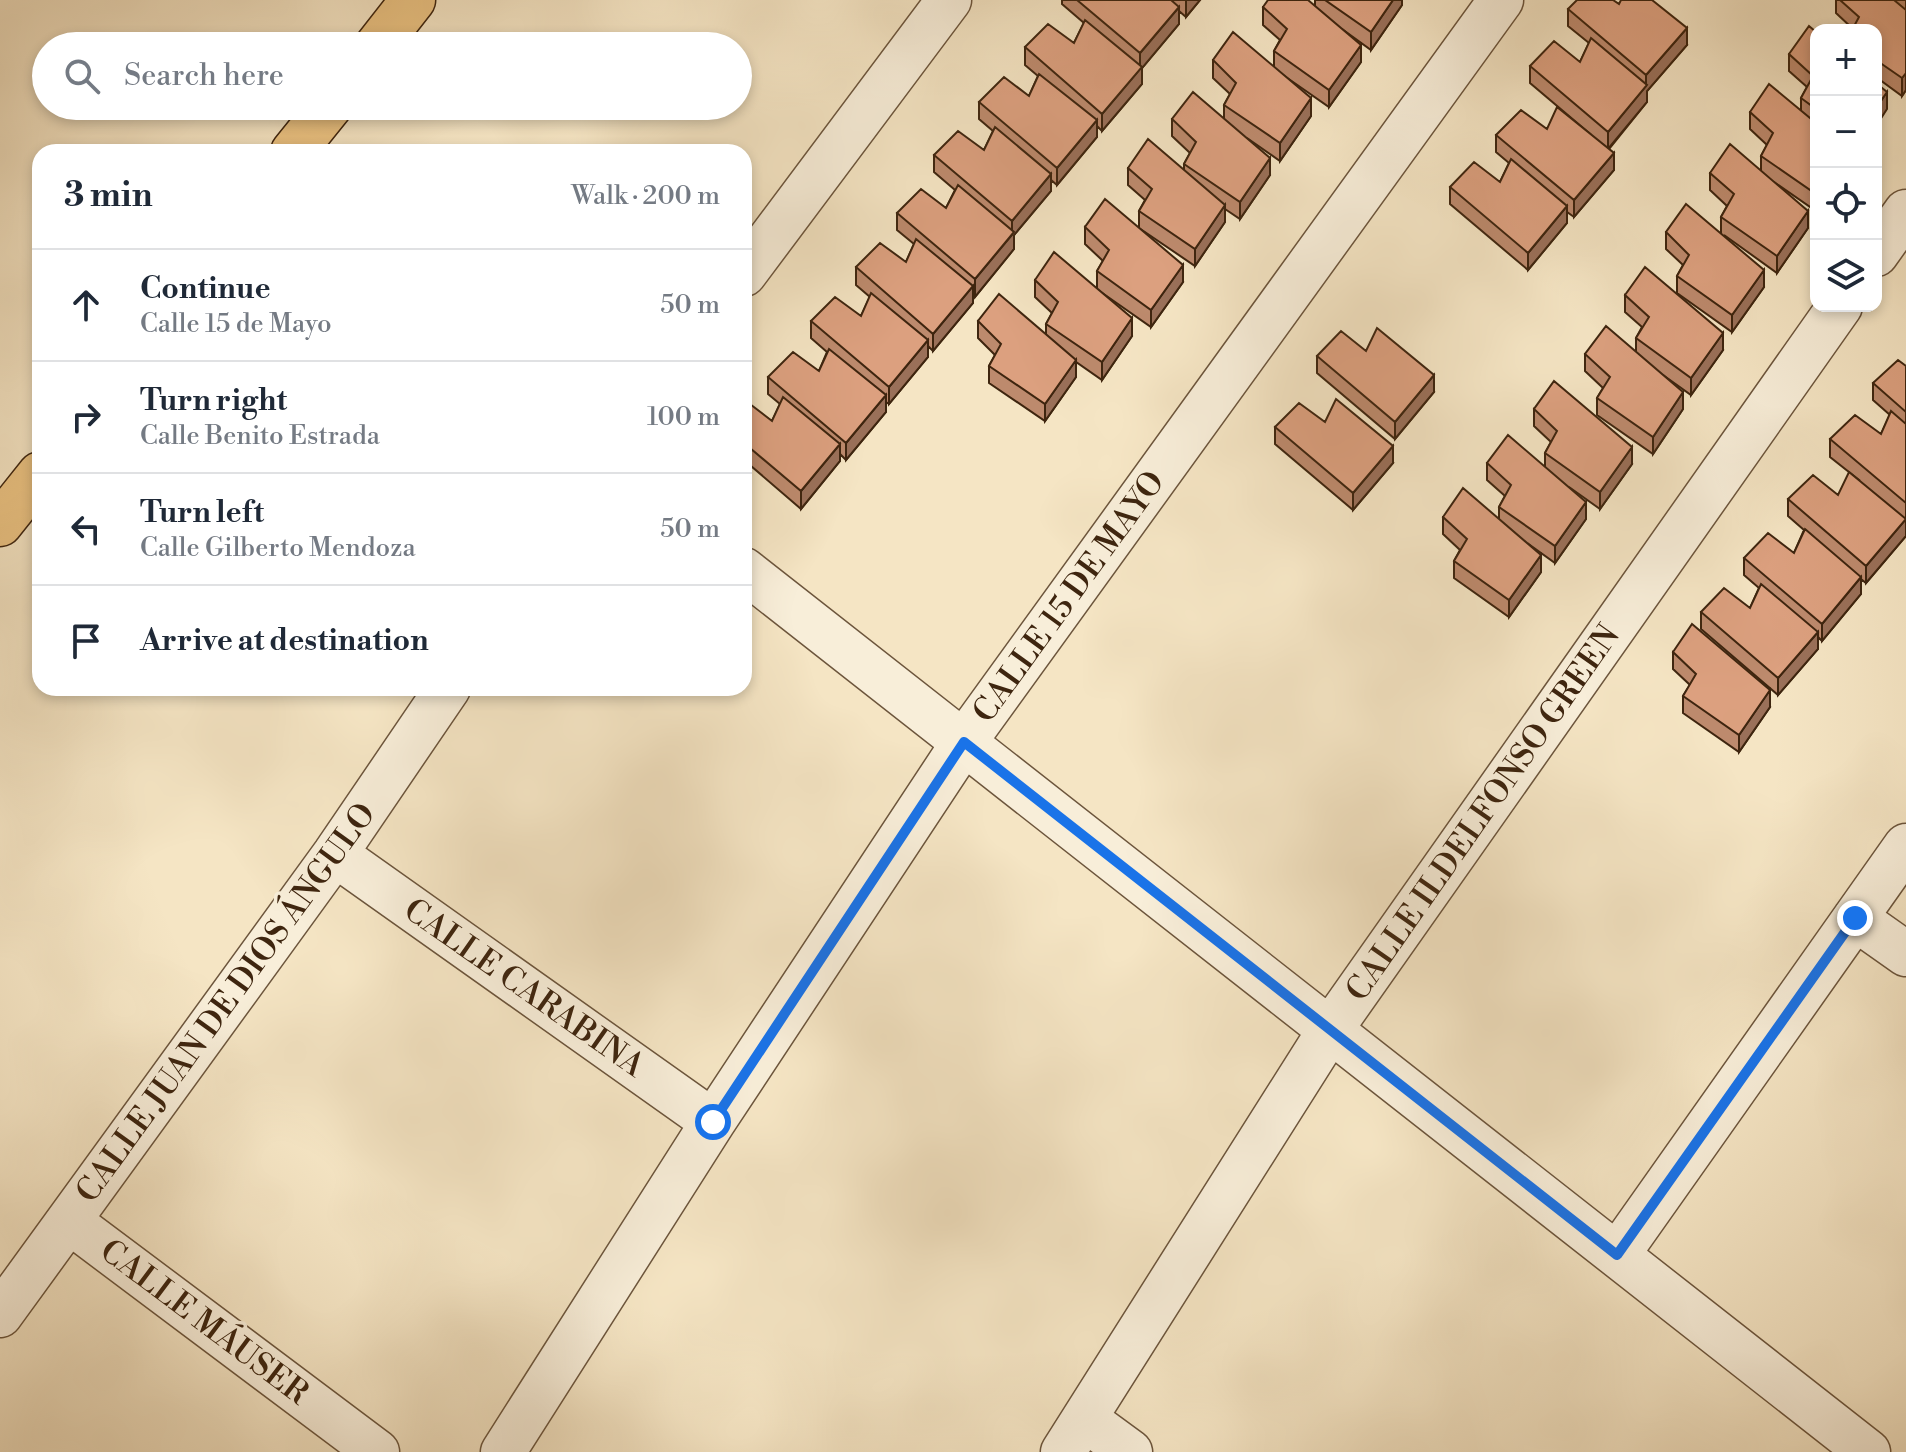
<!DOCTYPE html>
<meta charset="utf-8">
<style>
:root{--surface:#fff;--page:#f2f2f3;--text:#1f2937;--muted:#747a83;--line:#e0e1e3}
body{margin:0;font-family:"Libre Bodoni",serif;background:var(--page);color:var(--text)}
.controls{position:absolute;right:24px;top:24px;display:grid;overflow:hidden;border-radius:16px;box-shadow:0 4px 12px #0003}
.controls button{width:72px;height:72px;display:grid;place-items:center;padding:0;border:0;border-bottom:2px solid var(--line);background:var(--surface);color:var(--text);font:40px sans-serif}
.stop{position:absolute;width:24px;height:24px;margin:-18px;border:6px solid #1a73e8;border-radius:50%;background:#fff}
.stop.end{background:#1a73e8;border-color:#fff;box-shadow:0 2px 8px #0008}
.list{margin:0;padding:0;list-style:none}
h2{display:flex;justify-content:space-between;align-items:center;height:104px;margin:0;padding:0 32px;font-size:34px}
h2 small{font-size:26px;font-weight:400;color:var(--muted)}
.list li{display:grid;grid-template-columns:52px 1fr auto;gap:24px;align-items:center;box-sizing:border-box;height:112px;padding:0 32px;border-top:2px solid var(--line)}
.list b{display:block;font-size:30px;white-space:nowrap}
.list p{margin:0;font-size:26px;white-space:nowrap;color:var(--muted)}
.list em{font-size:26px;font-style:normal;color:var(--muted)}
.icon{flex:none;width:44px;height:44px;fill:none;stroke:currentColor;stroke-width:2;stroke-linecap:round;stroke-linejoin:round}
.map{position:relative;flex:none;width:1906px;height:1452px;overflow:hidden}
.search{position:absolute;background:var(--surface);box-shadow:0 4px 12px #0003;left:32px;top:32px;width:720px;height:88px;display:flex;align-items:center;gap:20px;box-sizing:border-box;padding:0 28px;border-radius:44px;color:var(--muted);font-size:30px}
.panel{position:absolute;background:var(--surface);box-shadow:0 4px 12px #0003;left:32px;top:144px;width:720px;height:552px;border-radius:24px}
.map>svg:first-child{display:block}
.lines{fill:none;stroke-linecap:round;stroke-linejoin:round}
.street-casing{stroke:#6c553c;stroke-width:47}
.highway-casing{stroke:#3e250f;stroke-width:47}
.street{stroke:#f8eed9;stroke-width:44}
.highway{stroke:#eac282;stroke-width:44}
.wall{fill:#bd8a6d;stroke:#3e250f;stroke-width:2}
.shaded-wall{fill:#9a7059;stroke:#3e250f;stroke-width:2}
.building{fill:#dca07f;stroke:#3e250f;stroke-width:2}
.route{stroke:#1a73e8;stroke-width:10}
.labels{text-anchor:middle;dominant-baseline:central;stroke-width:7;stroke-linejoin:round;paint-order:stroke}
.street-label{font-size:32px;fill:#3e250f;stroke:#f8eed9}
</style>
<div class="map">
<svg width="1906" height="1452" viewBox="0 0 1906 1452">
<rect width="100%" height="100%" fill="#f5e5c4"/>
<filter id="stains"><feTurbulence type="fractalNoise" baseFrequency=".0025" numOctaves="4"/><feColorMatrix values="0 0 0 0 .2 0 0 0 0 .09 0 0 0 0 .02 0 0 0 .5 -.17"/></filter>
<radialGradient id="worn" r=".72"><stop offset=".6" stop-color="#630" stop-opacity="0"/><stop offset="1" stop-color="#630" stop-opacity=".3"/></radialGradient>
<g class="lines">
<g class="street-casing">
<path id="street" d="M1876,254l30,-42
M744,274l205,-274
M744,570l1124,882
M335,854l378,268
M1855,918l51,36
M69,1221l308,231
M1617,1255l289,-409
M0,1315l335,-461 113,-166
M1085,1419l45,33
M503,1452l210,-330 251,-380 537,-742
M1063,1452l267,-422 510,-724"/>
</g>
<g class="highway-casing">
<path id="highway" d="M377,46l36,-46
M293,152l37,-46
M0,524l40,-50"/>
</g>
<use href="#street" class="street"/>
<use href="#highway" class="highway"/>
</g>
<path class="wall" d="M1062,0h138l-14,17 -7,-6v13l-37,44v16l-40,47 -5,-5v11l-40,48 -6,-5v11l-37,44v14l-39,48 -2,-2v8l-40,48 -5,-5v11l-39,47 -3,-2v10l-40,48 -6,-6v7l-39,48 -57,-49v-57l28,18 8,-17 -12,-10v-17l51,-6 8,-19 -16,-14v-17l50,-5 9,-19 -14,-12v-18l50,-5 8,-18 -17,-14v-17l49,-5 9,-18 -21,-18v-17l50,-5 9,-19 -14,-12v-17l50,-6 9,-20 -13,-11v-18l49,-4 10,-20 -22,-19z
M1315,0h87v5l-31,45 -29,-21 19,33 -32,45 -46,-32 28,41 -31,45 -33,-23 23,37 -30,44 -15,-10v13l-30,44 -56,-38v-17l6,-11 -17,-15v-17l56,2v-6l6,-11 -18,-17v-17l52,-1v-13l6,-11 -17,-16v-18l61,7v-16l6,-11 -17,-15v-18h52z
M1836,0h70v90l-4,6 -26,-19v-47l-24,-2 -16,-15z
M1619,4l68,41 -40,46v11l-38,47 5,21 -40,47 -7,-5v11l-39,47 -78,-66v-17l50,-5 9,-19 -13,-11v-17l51,-6 42,4 -59,-50v-17l50,-4 9,-19 -21,-17v-17z
M1816,32v179l-42,-29 34,46 -31,45 -53,-38 40,52 -32,45 -55,-39v-17l6,-11 -17,-16v-17l55,1v-16l6,-11 -17,-16v-17l51,-2v-15l6,-11 -17,-16v-17l51,-2v-12l6,-11 -18,-16v-17z
M1085,227l98,55 -32,45 -53,-37 34,46 -30,44 -26,-18v15l-31,44 -56,-38v-17l6,-11 -17,-17v-17l68,13v-10l6,-11 -17,-16v-17l62,8v-17l6,-10 -18,-17z
M1625,295l98,55 -32,45 -28,-20 20,34 -30,45 -56,-39v-17l6,-10 -18,-17v-17l51,-3v-13l6,-11 -17,-15z
M1366,351l68,41 -39,47 -78,-66v-17z
M1906,366v170l-40,47 -5,-4v15l-39,47 -4,-4v12l-40,46 -77,-66v-17l49,-4 9,-20 -15,-13v-17l50,-5 10,-23 -16,-14v-17l50,-4 21,-15 -29,-23v-18l51,-5 9,-19 -17,-15v-17z
M1534,409l98,55 -32,45 -31,-22 17,32 -31,44 -25,-18 11,27 -32,45 -55,-39v-17l6,-11 -17,-16v-17l56,2v-12l6,-11 -18,-16v-17l58,4v-14l6,-11 -17,-16z
M1275,427l118,36 -40,47 -78,-66z
M1673,652l97,55 -31,45 -56,-39v-17l7,-11 -17,-16z"/>
<path class="shaded-wall" d="M1186,0h14l-14,17z
M1393,0h9v5l-31,45v-18z
M1179,7v17l-37,44v16l-40,47v-17l38,-45v-16z
M1687,28v17l-40,46v11l-39,47v-17l38,-46v-11z
M1361,45v17l-32,45v-17z
M1906,73v17l-4,6v-18z
M1887,92v17l-11,17v-18z
M1311,98v18l-31,45v-18z
M1097,120v17l-40,48v-17z
M1614,153v17l-40,47v-17z
M1270,158v17l-30,44v-17z
M1051,174v17l-37,44v14l-39,48v-18l37,-44v-14z
M1225,205v17l-30,44v-17z
M1567,206v17l-39,47v-17z
M1808,211v17l-31,45v-17z
M1183,265v17l-32,45v-17z
M1764,270v17l-32,45v-17z
M973,286v17l-40,48v-17z
M1132,318v18l-30,44v-18z
M1723,333v17l-32,45v-17z
M928,340v17l-39,47v-17z
M1076,360v17l-31,44v-17z
M1434,375v17l-39,47v-17z
M1683,392v17l-30,45v-17z
M886,395v17l-40,48v-17z
M840,444v17l-39,48v-18z
M1393,446v17l-40,47v-17z
M1632,447v17l-32,45v-17z
M1586,502v17l-31,44v-17z
M1906,519v17l-40,47v-17z
M1541,555v17l-32,45v-17z
M1861,577v17l-39,47v-17z
M1818,632v17l-40,46v-17z
M1770,690v17l-31,45v-17z"/>
<path class="building" d="M1077,0h94l8,7 -39,46z
M1268,0h40l53,45 -32,45 -55,-39 13,-22 -24,-22z
M1325,0h68l-22,32z
M1577,0h36l6,4 2,-4h31l35,28 -41,47 -78,-66z
M1840,0h54l12,10v63l-4,5 -26,-18v-30h-24l7,-13z
M1085,20l57,47 -40,47 -77,-67 23,-23 26,19z
M1809,26l7,6v77l-15,-11 12,-22 -24,-22z
M1233,32l78,66 -31,45 -56,-38 12,-22 -23,-23z
M1591,38l56,47 -39,47 -78,-66 24,-25 26,21z
M1039,74l58,46 -40,48 -78,-66 25,-25 25,19z
M1876,83l11,9 -11,16z
M1769,84l47,39v71l-55,-38 12,-23 -23,-21z
M1193,92l77,66 -30,44 -56,-38 12,-22 -24,-23z
M1557,107l57,46 -40,47 -78,-65 25,-25 26,19z
M995,127l56,47 -39,47 -78,-66 24,-24 26,19z
M1148,139l77,66 -30,44 -56,-38 13,-22 -24,-21z
M1730,144l78,67 -31,45 -56,-39 13,-23 -24,-21z
M1511,159l56,47 -39,47 -78,-66 24,-25 26,20z
M958,185l56,47 -39,47 -78,-66 24,-24 25,19z
M1105,199l78,66 -32,45 -54,-39 12,-21 -24,-23z
M1686,204l78,66 -32,45 -55,-39 12,-21 -23,-23z
M916,239l57,47 -40,48 -77,-67 24,-24 26,19z
M1054,252l78,66 -30,44 -56,-38 12,-22 -23,-22z
M1645,267l78,66 -32,45 -55,-40 13,-21 -24,-22z
M871,293l57,47 -39,47 -78,-66 24,-24 26,19z
M999,294l77,66 -31,44 -56,-38 12,-22 -23,-23z
M1606,326l77,66 -30,45 -56,-39 13,-21 -25,-23z
M1377,328l57,47 -39,47 -78,-66 24,-25 25,20z
M829,349l57,46 -40,48 -78,-66 25,-25 26,19z
M1898,360l8,6v46l-33,-29z
M1554,381l78,66 -32,45 -55,-39 12,-22 -23,-22z
M783,397l57,47 -39,47 -57,-48v-40l2,-2 26,20z
M1336,399l57,47 -40,47 -78,-66 24,-24 26,19z
M1891,411l15,13v79l-76,-64 25,-24 26,19z
M1508,435l78,67 -31,44 -56,-39 12,-22 -24,-22z
M1849,472l57,47 -40,47 -78,-67 25,-24 25,20z
M1463,488l78,67 -32,45 -55,-39 13,-22 -24,-22z
M1805,529l56,48 -39,47 -78,-66 24,-25 26,20z
M1761,584l57,48 -40,46 -77,-66 23,-24 26,20z
M1692,624l78,66 -31,45 -56,-39 13,-22 -23,-22z"/>
<g class="lines">
<path class="route" d="M713,1122l251,-380 653,513 238,-337"/>
</g>
<g class="labels">
<g class="street-label">
<text transform="translate(1069 597) rotate(-54)">CALLE 15 DE MAYO</text>
<text transform="translate(1483 813) rotate(-55)">CALLE ILDELFONSO GREEN</text>
<text transform="translate(524 988) rotate(35)">CALLE CARABINA</text>
<text transform="translate(226 1003) rotate(-54)">CALLE JUAN DE DIOS ÁNGULO</text>
<text transform="translate(204 1322) rotate(37)">CALLE MÁUSER</text>
</g>
</g>
<rect width="100%" height="100%" filter="url(#stains)"/>
<rect width="100%" height="100%" fill="url(#worn)"/>
</svg>
<div class="controls">
<button>+</button>
<button>−</button>
<button><svg class="icon" aria-label="locate" viewBox="0 0 24 24"><circle cx="12" cy="12" r="6"/><path d="M12 2v4M12 18v4M2 12h4M18 12h4"/></svg></button>
<button><svg class="icon" aria-label="layers" viewBox="0 0 24 24"><path d="M12 4l9 5-9 5-9-5zM3 14l9 5 9-5"/></svg></button>
</div>
<div class="stop" style="left:713px;top:1122px"></div>
<div class="stop end" style="left:1855px;top:918px"></div>
<div class="search"><svg class="icon" aria-label="search" viewBox="0 0 24 24"><circle cx="10" cy="10" r="6"/><path d="M15 15l6 6"/></svg>Search here</div>
<section class="panel">
<h2>3 min<small>Walk · 200 m</small></h2>
<ul class="list">
<li><svg class="icon" aria-label="ahead" viewBox="0 0 24 24"><path d="M12 20V5M6 11l6-6 6 6"/></svg><div><b>Continue</b><p>Calle 15 de Mayo</p></div><em>50 m</em></li>
<li><svg class="icon" aria-label="right" viewBox="0 0 24 24"><path d="M7 20v-9h11M14 6l5 5-5 5"/></svg><div><b>Turn right</b><p>Calle Benito Estrada</p></div><em>100 m</em></li>
<li><svg class="icon" aria-label="left" viewBox="0 0 24 24"><path d="M17 20v-9H6M10 6l-5 5 5 5"/></svg><div><b>Turn left</b><p>Calle Gilberto Mendoza</p></div><em>50 m</em></li>
<li><svg class="icon" aria-label="arrive" viewBox="0 0 24 24"><path d="M6 21V4h12l-3 4 3 4H6"/></svg><div><b>Arrive at destination</b></div></li>
</ul>
</section>
</div>
